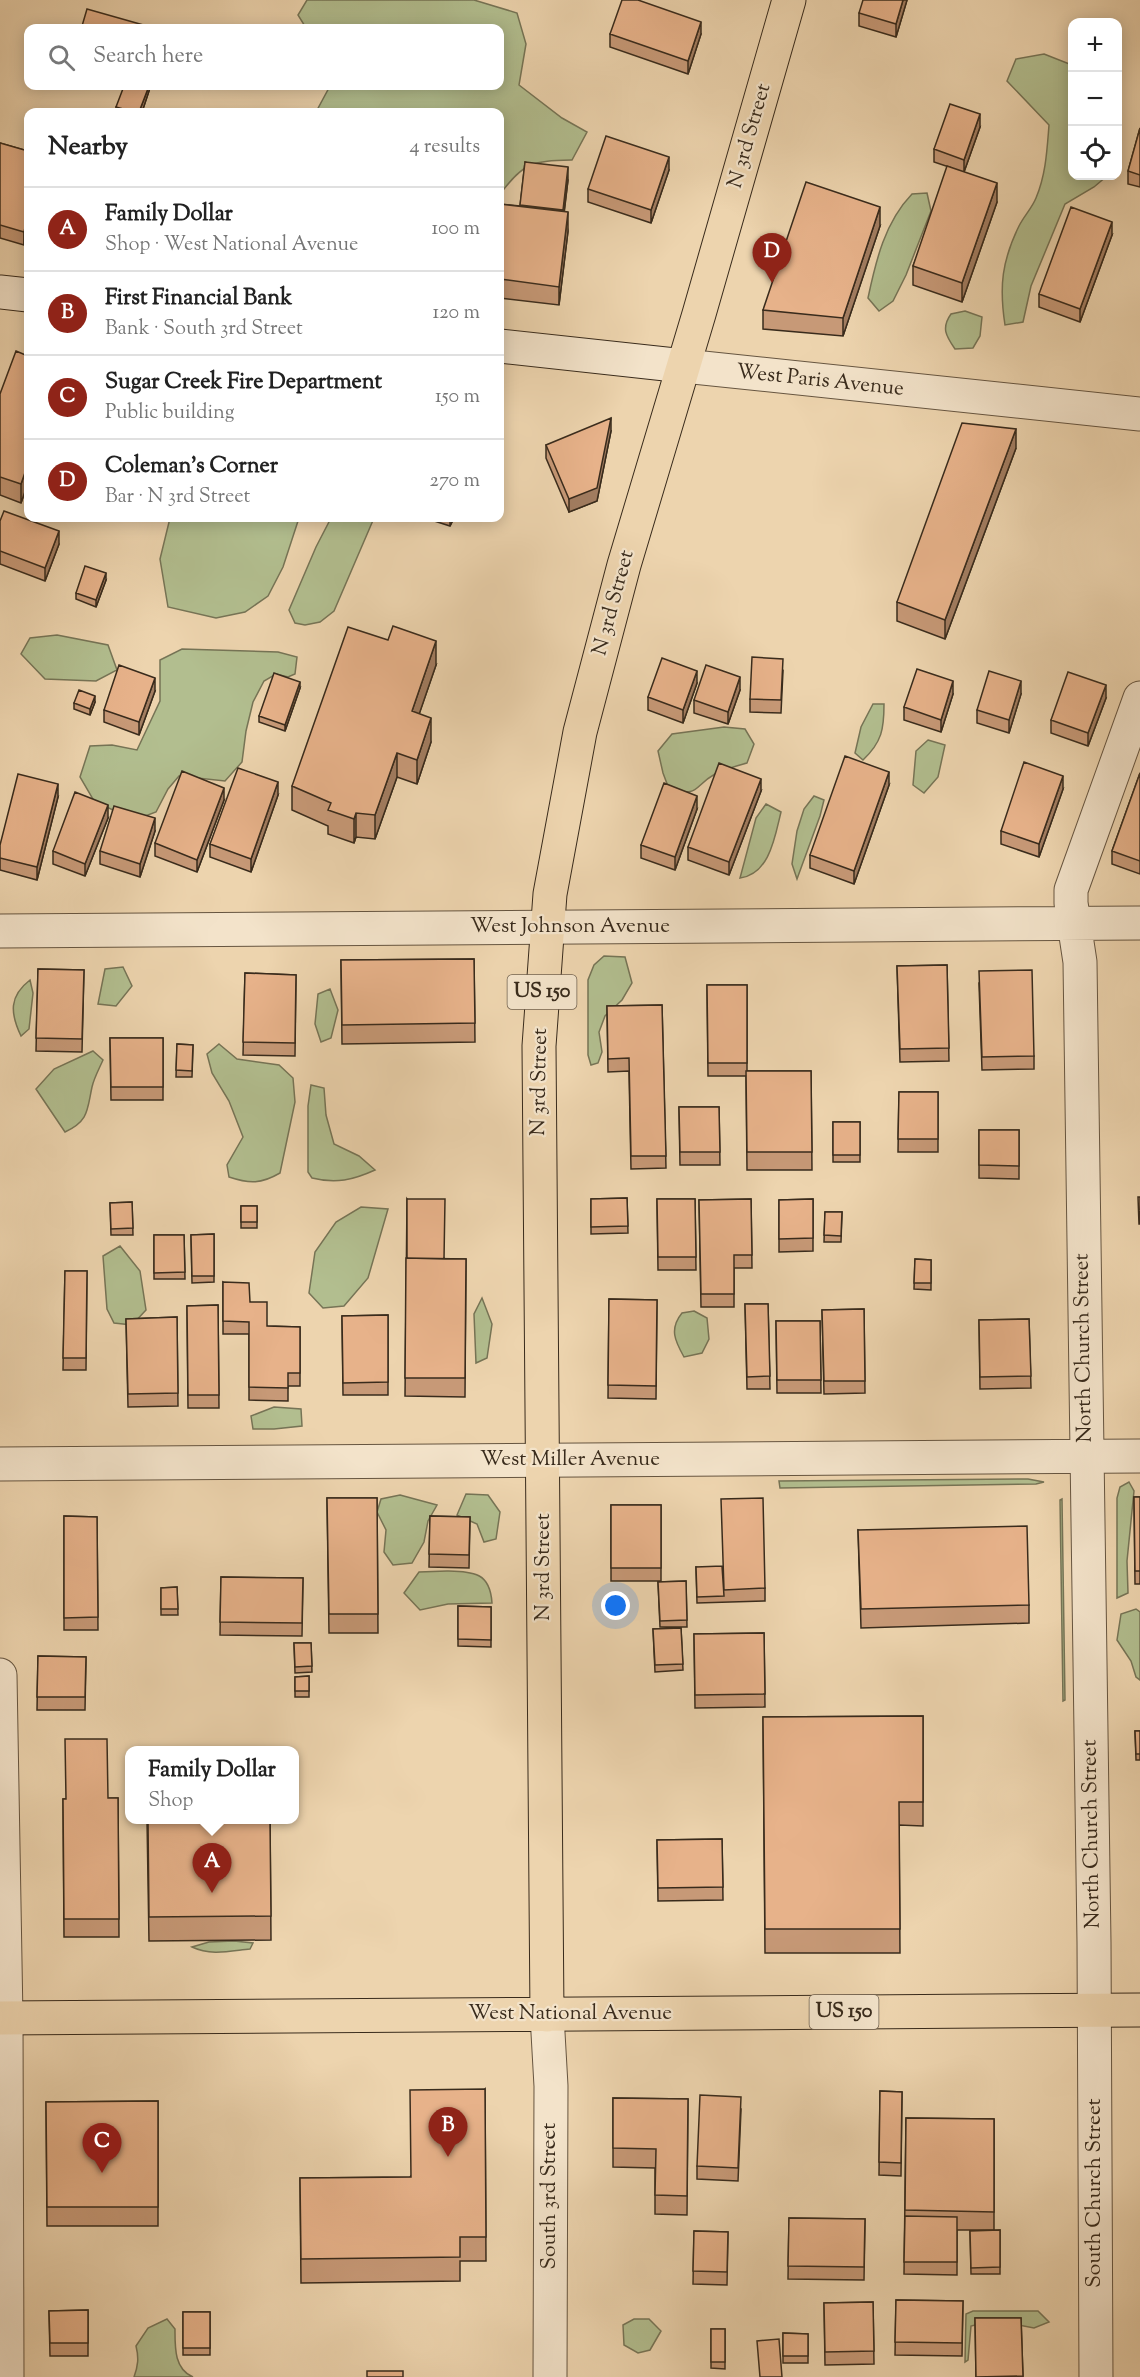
<!DOCTYPE html>
<meta charset="utf-8">
<style>
:root{--surface:#fff;--page:#f6f6f6;--text:#222;--muted:#767676;--line:#e0e0e0;--accent:#8f2418}
body{margin:0;font-family:"Sorts Mill Goudy",serif;background:var(--page);color:var(--text)}
.controls{position:absolute;right:18px;top:18px;display:grid;overflow:hidden;border-radius:12px;box-shadow:0 3px 15px #0003}
.controls button{width:54px;height:54px;display:grid;place-items:center;padding:0;border:0;border-bottom:2px solid var(--line);background:var(--surface);color:var(--text);font:30px sans-serif}
.you{position:absolute;left:616px;top:1606px;width:21px;height:21px;margin:-15px;border:4px solid #fff;border-radius:50%;background:#1a73e8;box-shadow:0 0 0 9px #1a73e833}
.badge{display:grid;place-items:center;width:39px;height:39px;border-radius:50%;background:var(--accent);color:#fff;font-size:20px;font-weight:700}
.pin{position:absolute;translate:-50% -50px;filter:drop-shadow(0 2px 3px #0008)}
.pin::after{content:'';position:absolute;top:32px;width:21px;height:18px;background:inherit;clip-path:polygon(0 0,100% 0,50% 100%)}
.popup{position:absolute;left:125px;top:1746px;width:174px;height:78px;box-sizing:border-box;display:grid;place-content:center;border-radius:12px;background:var(--surface);filter:drop-shadow(0 2px 4px #0005);font-size:20px;white-space:nowrap;color:var(--muted)}
.popup b{font-size:22px;color:var(--text)}
.popup::after{content:'';position:absolute;left:50%;top:100%;margin-left:-12px;border:12px solid transparent;border-top-color:var(--surface)}
.list{margin:0;padding:0;list-style:none}
h2{display:flex;justify-content:space-between;align-items:center;height:78px;margin:0;padding:0 24px;font-size:26px}
h2 small{font-size:20px;font-weight:400;color:var(--muted)}
.list li{display:grid;grid-template-columns:39px 1fr auto;gap:18px;align-items:center;box-sizing:border-box;height:84px;padding:0 24px;border-top:2px solid var(--line)}
.list b{display:block;font-size:22px;white-space:nowrap}
.list p{margin:0;font-size:20px;white-space:nowrap;color:var(--muted)}
.list em{font-size:20px;font-style:normal;color:var(--muted)}
.icon{flex:none;width:33px;height:33px;fill:none;stroke:currentColor;stroke-width:2;stroke-linecap:round;stroke-linejoin:round}
.map{position:relative;flex:none;width:1140px;height:2377px;overflow:hidden}
.search{position:absolute;background:var(--surface);box-shadow:0 3px 15px #0003;left:24px;top:24px;width:480px;height:66px;display:flex;align-items:center;gap:15px;box-sizing:border-box;padding:0 21px;border-radius:12px;color:var(--muted);font-size:22px}
.panel{position:absolute;background:var(--surface);box-shadow:0 3px 15px #0003;left:24px;top:108px;width:480px;height:414px;border-radius:12px}
.map>svg:first-child{display:block}
.green{fill:#b2be8f;stroke:#767456;stroke-width:1.5}
.lines{fill:none;stroke-linecap:round;stroke-linejoin:round}
.minor-casing{stroke:#665540;stroke-width:35}
.tertiary-casing{stroke:#665540;stroke-width:35}
.secondary-casing{stroke:#392b1c;stroke-width:35}
.primary-casing{stroke:#392b1c;stroke-width:35}
.minor{stroke:#f3e3ca;stroke-width:33}
.tertiary{stroke:#f3e3ca;stroke-width:33}
.secondary{stroke:#f3e3ca;stroke-width:33}
.primary{stroke:#edd4ae;stroke-width:33}
.wall{fill:#c79977;stroke:#392b1c;stroke-width:1.5}
.shaded-wall{fill:#a27d61;stroke:#392b1c;stroke-width:1.5}
.building{fill:#e7b28a;stroke:#392b1c;stroke-width:1.5}
.labels{text-anchor:middle;dominant-baseline:central;stroke-width:4.5;stroke-linejoin:round;paint-order:stroke}
.shield{fill:#f3e3ca;stroke:#716250;stroke-width:1.5}
.shield-label{font-size:20px;font-weight:bold;fill:#392b1c}
.street-label{font-size:21px;fill:#392b1c;stroke:#f3e3ca}
</style>
<div class="map">
<svg width="1140" height="2377" viewBox="0 0 1140 2377">
<rect width="100%" height="100%" fill="#edd4ae"/>
<filter id="stains"><feTurbulence type="fractalNoise" baseFrequency=".00333" numOctaves="4"/><feColorMatrix values="0 0 0 0 .2 0 0 0 0 .09 0 0 0 0 .02 0 0 0 .5 -.17"/></filter>
<radialGradient id="worn" r=".72"><stop offset=".6" stop-color="#630" stop-opacity="0"/><stop offset="1" stop-color="#630" stop-opacity=".3"/></radialGradient>
<path class="green" d="M307,0h167l43,13 9,31 -7,41 43,33 25,14 -15,28c-39,1 -47,1 -72,34v-82h-184l14,-26h170v-58h-194l-8,-13z
M1044,54l28,11v111h35l-13,11 -29,17 -34,82 -8,36 -18,3c-6,-39 -3,-64 14,-99 5,-10 13,-18 17,-28 10,-24 11,-48 13,-73l-42,-44 9,-22z
M927,193l4,18 -25,64 -13,26 -14,10 -11,-13c8,-38 17,-76 44,-104z
M965,311l17,6 -2,19 -7,12 -18,1c-9,-13 -14,-21 -4,-35z
M170,518h129l-16,49 -15,29 -23,16 -29,6 -48,-11 -8,-48z
M331,518h43l-40,93 -14,11 -15,3 -10,-2 -6,-13 27,-63z
M57,635l51,10 9,25 -21,11 -51,-2 -24,-25 9,-16z
M182,649l96,3 19,5 -2,17 -7,3 -12,-3 -12,7 -11,21 -7,29 -4,31 -17,19 -46,-5 -11,13 -12,23 -16,6 -25,-7 -21,-10 -14,-24 10,-31 22,-1 25,5 23,-49v-41z
M873,704h11c0,25 -2,38 -21,56l-8,-7 6,-26z
M724,727l21,2 9,15 -7,19c-11,3 -22,6 -32,11 -23,13 -14,23 -46,15l-6,-16 -5,-22 14,-17z
M928,740l17,5 -7,32 -14,16 -11,-8 3,-34z
M814,796l10,4 -4,16 -23,63 -5,-15 5,-33 7,-22z
M766,804l15,8c-6,24 -11,62 -41,66l16,-60z
M604,956l21,1 7,26 -10,17 -17,16 -6,16 3,20 -4,11 -7,2 -3,-10v-75l6,-15z
M123,967l9,19 -16,20 -18,-2 7,-35z
M30,980l3,13 -4,36 -8,7c-11,-23 -12,-40 9,-56z
M330,989l8,21 -7,28 -10,4 -6,-18 3,-30z
M219,1044l18,15 42,6 14,13 2,24 -15,71c-19,11 -30,11 -51,4l-2,-12 16,-28 -14,-36 -17,-28 -5,-19z
M93,1051l10,9c-4,9 -9,18 -11,27 -5,23 -3,34 -27,45l-29,-43 18,-20z
M311,1085l13,3 2,27 8,29 25,12 16,14c-22,10 -39,14 -63,8l-4,-6v-66z
M361,1207l27,2 -20,69 -24,28 -21,2 -14,-15 6,-41 21,-30z
M120,1246l20,25 6,39 -14,15 -18,-2 -7,-14 -4,-53z
M482,1298l10,26 -5,34 -11,5 -2,-49z
M694,1311l13,7 2,21 -7,14 -18,4c-9,-16 -15,-28 -2,-44z
M274,1407l27,2 1,17 -28,3h-21l-2,-13z
M1028,1479l16,3 -8,2 -256,4 -1,-7z
M1129,1482l5,9 -7,70 1,32 -11,5v-100l3,-11z
M466,1494l22,1 12,17 -4,27 -12,3 -7,-18 -20,-9z
M400,1495l37,10 -9,16 -4,21 -12,21 -19,2 -9,-13 2,-22 -9,-18 4,-13z
M1062,1499l3,201 -2,1 -3,-201z
M447,1571c27,1 43,1 45,32l-44,1 -28,6 -16,-17 15,-21z
M1136,1609l4,3v68l-4,-3 -5,-16 -14,-21 4,-26z
M234,1941l19,2 -3,6c-20,2 -39,7 -58,-2l17,-5z
M973,2311h65l11,11 -15,6 -26,-5h-25l-12,3 -3,34 -3,2 1,-48z
M167,2319l8,10c0,18 -1,40 18,48h-59c4,-11 5,-19 2,-31l12,-18z
M634,2319h15l12,12 -11,19 -12,3 -14,-8 -1,-20z"/>
<g class="lines">
<g class="minor-casing">
<path id="minor" d="M0,931l1140,-8
M0,1464l1140,-8
M0,1675l6,343 1,359
M547,2015l4,71 -1,291
M1096,2377l-2,-435 -14,-980 -9,-59v-13l69,-192"/>
</g>
<g class="tertiary-casing">
<path id="tertiary" d="M684,366l456,48"/>
</g>
<g class="secondary-casing">
<path id="secondary" d="M0,292l28,3
M500,346l184,20"/>
</g>
<g class="primary-casing">
<path id="primary" d="M547,2015l-8,-969 11,-152 30,-162 44,-167 75,-251 90,-314
M0,2018l1140,-8"/>
</g>
<use href="#minor" class="minor"/>
<use href="#tertiary" class="tertiary"/>
<use href="#secondary" class="secondary"/>
<use href="#primary" class="primary"/>
</g>
<path class="wall" d="M907,0l-11,37 -37,-11v-13z
M610,34h91l-13,40 -78,-27z
M150,86v2l-8,24h-26v-5z
M980,127l-16,45 33,30 -35,100 -49,-17v-19l39,-98 -18,-6v-13z
M1140,128v59l-12,-3v-13z
M0,143l28,8 -4,94 -24,-7z
M525,162l43,18 -4,32 4,19 -9,74 -59,-7v-94l20,2z
M669,170l-18,53 -63,-21v-13z
M880,226l-37,110 -80,-7v-19z
M1112,235l-32,87 -41,-15v-13z
M28,356v127l-7,20 -21,-8v-101z
M611,431l-14,70 -28,11 -23,-54v-13z
M1016,448l-71,191 -48,-18v-19z
M425,518h29l-4,8z
M0,521l59,23 -14,37 -45,-17z
M106,580l-10,27 -20,-8v-6z
M436,665l-17,49 12,28 -14,42 -20,-7 -22,62 -19,-2 -2,6 -26,-9v-8l-36,-16v-24z
M783,671l-2,42 -31,-1v-13z
M697,683l-14,40 -35,-13v-13z
M300,688l-15,43 -26,-9v-6z
M740,690l-12,34 -34,-11v-13z
M155,691l-16,44 -35,-13v-12z
M953,694l-12,38 -37,-12v-13z
M1021,694l-12,39 -32,-10v-13z
M1106,698l-18,48 -37,-13v-13z
M95,702l-5,13 -16,-6v-6z
M1140,773v101l-28,-10v-13z
M889,785l-35,99 -44,-16v-13z
M1063,789l-24,68 -38,-13v-13z
M761,791l-32,84 -41,-15v-13z
M278,795l-27,77 -41,-15v-13z
M58,797l-21,83 -37,-10v-25z
M224,800l-27,72 -42,-16v-13z
M697,809l-22,61 -34,-12v-13z
M108,818l-23,58 -32,-12v-13z
M155,831l-15,46 -40,-13v-13z
M474,959l1,83 -133,2 -1,-84z
M947,965l2,96 -49,1 -3,-96z
M38,969l46,1 -2,82 -46,-1z
M245,973l51,2 -1,81 -52,-1z
M979,984l55,72v13l-52,1z
M707,985h40v86h64l1,99h-65l-1,-94h-38z
M662,1005l4,163 -35,1 -2,-98 -21,1 -1,-66z
M110,1038h53v62h-52z
M177,1044l16,1 -1,32h-16z
M899,1092h39v60h-40z
M679,1107h40l1,58h-40z
M833,1122h27v40h-27z
M979,1130h40v49l-40,-1z
M627,1198l1,35 -37,1v-35z
M407,1199l37,60h22l-1,138 -60,-1z
M657,1199h38l1,71h-38z
M751,1199l1,69h-18v39h-33l-2,-107z
M813,1199v52l-34,1v-52z
M132,1202l1,33h-22l-1,-32z
M241,1206h16v22h-16z
M825,1212h17l-1,30h-17z
M214,1234v48l-22,1 -1,-48z
M154,1235h30l1,44h-31z
M915,1259l16,1v30l-17,-1z
M65,1271h22l-1,99h-23z
M223,1282l27,20 17,24 33,1v59h-12v15l-39,-1v-66h-26z
M609,1299l48,1 -1,99 -48,-1z
M745,1304h23l2,85h-23z
M218,1305l1,103h-31l-1,-102z
M864,1309l1,84 -41,1 -2,-84z
M388,1315v80h-45l-1,-79z
M177,1317l1,89 -50,1 -2,-88z
M1029,1319l2,69 -51,1 -1,-69z
M776,1321h44l1,72h-44z
M1134,1497h6v87h-5z
M327,1498h50l1,135h-49z
M611,1505h50v76h-50z
M64,1516l33,1 1,113h-34z
M430,1516l40,1 -1,51 -40,-1z
M858,1530l171,75v18l-168,5z
M696,1567l69,21v13l-68,2z
M221,1577l82,1 -1,58 -82,-1z
M686,1581l1,46h-27l-2,-45z
M177,1587l1,28h-17v-27z
M458,1606l33,1v40l-33,-1z
M681,1628l2,42 -28,2 -2,-43z
M764,1633l1,74 -70,1 -1,-74z
M294,1643h17l1,29 -17,1z
M38,1656l48,1 -1,53h-48z
M309,1676v21h-14v-20z
M923,1716v110l-24,-1 1,128h-135l-2,-236z
M1135,1731h5v29h-4z
M118,1798l1,139h-55l-1,-138z
M147,1820h123l1,120 -122,1z
M722,1839l1,61 -65,1 -1,-61z
M485,2089l1,172h-26v20l-159,2 -1,-105 110,-1z
M880,2091l22,1 -1,84 -22,-1z
M613,2098l75,1 -1,116 -32,-1v-46l-42,-1z
M158,2101v125h-111l-1,-124z
M741,2110l-3,71 -41,-2v-13z
M906,2118l88,1v111h-37v45l-53,-1z
M789,2218l76,1 -1,61 -76,-1z
M1000,2230v44h-29l-1,-43z
M694,2231l34,1 -1,53 -34,-1z
M896,2300l67,1 -1,55 -67,-1z
M873,2302l1,62 -49,1 -1,-62z
M88,2310v46h-38l-1,-45z
M183,2312h27v43h-27z
M975,2318h46l2,59h-47z
M711,2329h14v40l-14,-1z
M783,2333l25,1v29h-25z"/>
<path class="shaded-wall" d="M903,0h4l-11,37v-13z
M701,22v12l-13,40v-13z
M149,86h1v2l-8,24h-3z
M980,114v13l-16,45v-12z
M669,157v13l-18,53v-13z
M568,167v13l-5,43v-13z
M997,183v19l-35,100v-19z
M880,207v19l-37,110v-18z
M568,212v19l-9,74v-18z
M28,215v13l-4,17v-13z
M1112,222v13l-32,87v-13z
M611,418v13l-14,70 -28,11v-13z
M1016,429v19l-71,191v-19z
M28,464v19l-7,20v-19z
M450,518h4l-4,8z
M59,531v13l-14,37v-13z
M106,573v7l-10,27v-7z
M436,641v24l-24,70v-24z
M697,671v12l-14,40v-13z
M740,677v13l-12,34v-12z
M155,678v13l-16,44v-13z
M953,681v13l-12,38v-12z
M1021,681v13l-12,39v-13z
M300,682v6l-15,43v-6z
M1106,685v13l-18,48v-13z
M95,696v6l-5,13v-6z
M431,718v24l-14,42v-24z
M397,753v24l-22,62v-24z
M889,772v13l-35,99v-13z
M1063,776v13l-24,68v-13z
M761,779v12l-32,84v-13z
M278,782v13l-27,77v-13z
M58,784v13l-21,83v-13z
M224,788v12l-27,72v-12z
M697,796v13l-22,61v-13z
M108,805v13l-23,58v-12z
M356,813v24l-2,6v-24z
M155,818v13l-15,46v-13z"/>
<path class="building" d="M622,0h16l63,22 -13,39 -78,-27z
M863,0h40l-7,24 -37,-11z
M87,9l67,19h-65l-7,-2z
M124,86h25l-10,26h-5l-18,-5z
M950,104l30,10 -16,46 -30,-11z
M1140,128v47l-12,-4z
M606,136l63,21 -18,53 -63,-21z
M0,143l28,8v64l-4,17 -24,-7z
M525,162l43,5 -5,43 -43,-5z
M947,166l50,17 -35,100 -49,-17z
M806,182l74,25 -37,111 -80,-8z
M500,204l68,8 -9,75 -59,-8z
M1071,207l41,15 -32,87 -41,-15z
M16,351l12,5v108l-7,20 -21,-7v-83z
M611,418l-14,70 -28,11 -23,-54z
M962,423l54,6 -71,191 -48,-18z
M4,511l55,20 -14,37 -45,-17v-30z
M85,566l21,7 -10,27 -20,-7z
M393,626l43,15 -24,70 19,7 -14,42 -20,-7 -22,62 -19,-2 -2,6 -26,-9 3,-7 -39,-17 56,-159 40,13z
M752,657l31,2 -2,41 -31,-1z
M662,658l35,13 -14,39 -35,-13z
M119,665l36,13 -16,44 -35,-12z
M706,665l34,12 -12,35 -34,-12z
M917,669l36,12 -12,39 -37,-13z
M989,671l32,10 -12,39 -32,-10z
M1068,672l38,13 -18,48 -37,-13z
M274,673l26,9 -15,43 -26,-9z
M79,690l16,6 -5,13 -16,-6z
M845,756l44,16 -35,99 -44,-16z
M1024,762l39,14 -24,68 -38,-13z
M719,763l42,16 -32,83 -41,-15z
M238,768l40,14 -27,77 -41,-15z
M182,771l42,17 -27,72 -42,-17z
M1140,773v88l-28,-10z
M18,774l40,10 -21,83 -37,-9v-13z
M664,783l33,13 -22,61 -34,-12z
M75,792l33,13 -23,59 -32,-13z
M114,806l41,12 -15,46 -40,-13z
M474,959l1,64 -133,2 -1,-65z
M947,965l2,83 -49,1 -3,-83z
M38,969l46,1 -2,69 -46,-1z
M1032,970l2,86 -52,1 -3,-86z
M245,973l51,2 -1,68 -52,-1z
M707,985h40v78h-39z
M662,1005l4,151h-35l-2,-98 -21,1 -1,-53z
M110,1038h53v49h-52z
M177,1044l16,1 -1,26 -16,-1z
M746,1071h65l1,81h-65z
M899,1092h39v47h-40z
M679,1107h40l1,45h-40z
M833,1122h27v33h-27z
M979,1130h40v36l-40,-1z
M1138,1197h2v27h-1z
M627,1198l1,28 -37,1v-28z
M407,1199h38l-1,60 -37,-1z
M657,1199h38l1,58h-38z
M751,1199l1,56h-18v39h-33l-2,-94z
M813,1199v39l-34,1v-39z
M132,1202l1,26 -22,1 -1,-26z
M241,1206h16v16h-16z
M825,1212h17l-1,24 -17,-1z
M214,1234v42h-22l-1,-41z
M154,1235h30l1,37 -31,1z
M406,1258l60,1 -1,119h-60z
M915,1259l16,1v23h-17z
M65,1271h22l-1,87h-23z
M223,1282l26,1 1,19h17v24l33,1v46h-12v15l-39,-1v-65l-26,-1z
M609,1299l48,1 -1,86 -48,-1z
M745,1304h23l2,72 -23,1z
M218,1305l1,90h-31l-1,-89z
M864,1309l1,72h-41l-2,-71z
M388,1315v67l-45,1 -1,-67z
M177,1317l1,76 -50,1 -2,-75z
M1029,1319l2,57 -51,1 -1,-57z
M776,1321h44l1,59h-44z
M1134,1497h6v74h-5z
M327,1498h50l1,116h-49z
M763,1498l2,90 -41,2 -3,-91z
M611,1505h50v63h-50z
M64,1516l33,1 1,100 -34,1z
M430,1516l40,1 -1,38 -40,-1z
M1027,1526l2,79 -168,4 -3,-79z
M722,1566l2,30 -27,1 -1,-30z
M221,1577l82,1 -1,45 -82,-1z
M686,1581l1,39 -27,1 -2,-39z
M177,1587l1,22h-17v-21z
M458,1606l33,1v33l-33,-1z
M681,1628l2,36 -28,1 -2,-36z
M764,1633l1,61 -70,1 -1,-61z
M294,1643h17l1,23 -17,1z
M38,1656l48,1 -1,40h-48z
M309,1676v15h-14v-14z
M923,1716v86h-24l1,127h-135l-2,-212z
M1135,1731h5v23h-4z
M65,1739h42l1,59h10l1,121h-55l-1,-120h3z
M148,1820h122l1,96 -122,1z
M722,1839l1,48 -65,1 -1,-48z
M485,2089l1,148h-26v20l-159,2 -1,-81 111,-1 -1,-87z
M880,2091l22,1 -1,71 -22,-1z
M700,2095l41,2 -3,71 -41,-2z
M613,2098l75,1 -1,97 -32,-1 1,-46 -43,-1z
M158,2101v106h-111l-1,-105z
M906,2118l88,1v93l-89,-2z
M905,2216l52,1v45h-53z
M789,2218l76,1 -1,48 -76,-1z
M1000,2230v37l-29,1 -1,-37z
M694,2231l34,1 -1,40 -34,-1z
M896,2300l67,1 -1,42 -67,-1z
M873,2302l1,49 -49,1 -1,-49z
M88,2310v33h-38l-1,-32z
M183,2312h27v36h-27z
M975,2318h46l2,58 -47,1z
M711,2329h14v33h-14z
M783,2333l25,1v22h-25z
M779,2339l3,38h-22l-3,-36z
M367,2371h36v6h-36z"/>
<g class="labels">
<g class="shield">
<rect x="507.5" y="975" width="69" height="34" rx="4.5"/>
<rect x="809.5" y="1995" width="69" height="34" rx="4.5"/>
</g>
<g class="shield-label">
<text x="542" y="992">US 150</text>
<text x="844" y="2012">US 150</text>
</g>
<g class="street-label">
<text transform="translate(750 136) rotate(-74)">N 3rd Street</text>
<text transform="translate(820 381) rotate(6)">West Paris Avenue</text>
<text transform="translate(614 603) rotate(-75)">N 3rd Street</text>
<text x="570" y="927">West Johnson Avenue</text>
<text transform="translate(540 1082) rotate(-89)">N 3rd Street</text>
<text transform="translate(1084 1348) rotate(-91)">North Church Street</text>
<text x="570" y="1460">West Miller Avenue</text>
<text transform="translate(544 1567) rotate(-90)">N 3rd Street</text>
<text transform="translate(1092 1834) rotate(-91)">North Church Street</text>
<text x="570" y="2014">West National Avenue</text>
<text transform="translate(1095 2193) rotate(-90)">South Church Street</text>
<text transform="translate(550 2196) rotate(-90)">South 3rd Street</text>
</g>
</g>
<rect width="100%" height="100%" filter="url(#stains)"/>
<rect width="100%" height="100%" fill="url(#worn)"/>
</svg>
<div class="controls">
<button>+</button>
<button>−</button>
<button><svg class="icon" aria-label="locate" viewBox="0 0 24 24"><circle cx="12" cy="12" r="6"/><path d="M12 2v4M12 18v4M2 12h4M18 12h4"/></svg></button>
</div>
<div class="you"></div>
<div class="pin badge" style="left:212px;top:1893px">A</div>
<div class="popup"><b>Family Dollar</b>Shop</div>
<div class="pin badge" style="left:448px;top:2157px">B</div>
<div class="pin badge" style="left:102px;top:2173px">C</div>
<div class="pin badge" style="left:772px;top:283px">D</div>
<div class="search"><svg class="icon" aria-label="search" viewBox="0 0 24 24"><circle cx="10" cy="10" r="6"/><path d="M15 15l6 6"/></svg>Search here</div>
<section class="panel">
<h2>Nearby<small>4 results</small></h2>
<ul class="list">
<li><span class="badge">A</span><div><b>Family Dollar</b><p>Shop · West National Avenue</p></div><em>100 m</em></li>
<li><span class="badge">B</span><div><b>First Financial Bank</b><p>Bank · South 3rd Street</p></div><em>120 m</em></li>
<li><span class="badge">C</span><div><b>Sugar Creek Fire Department</b><p>Public building</p></div><em>150 m</em></li>
<li><span class="badge">D</span><div><b>Coleman's Corner</b><p>Bar · N 3rd Street</p></div><em>270 m</em></li>
</ul>
</section>
</div>
